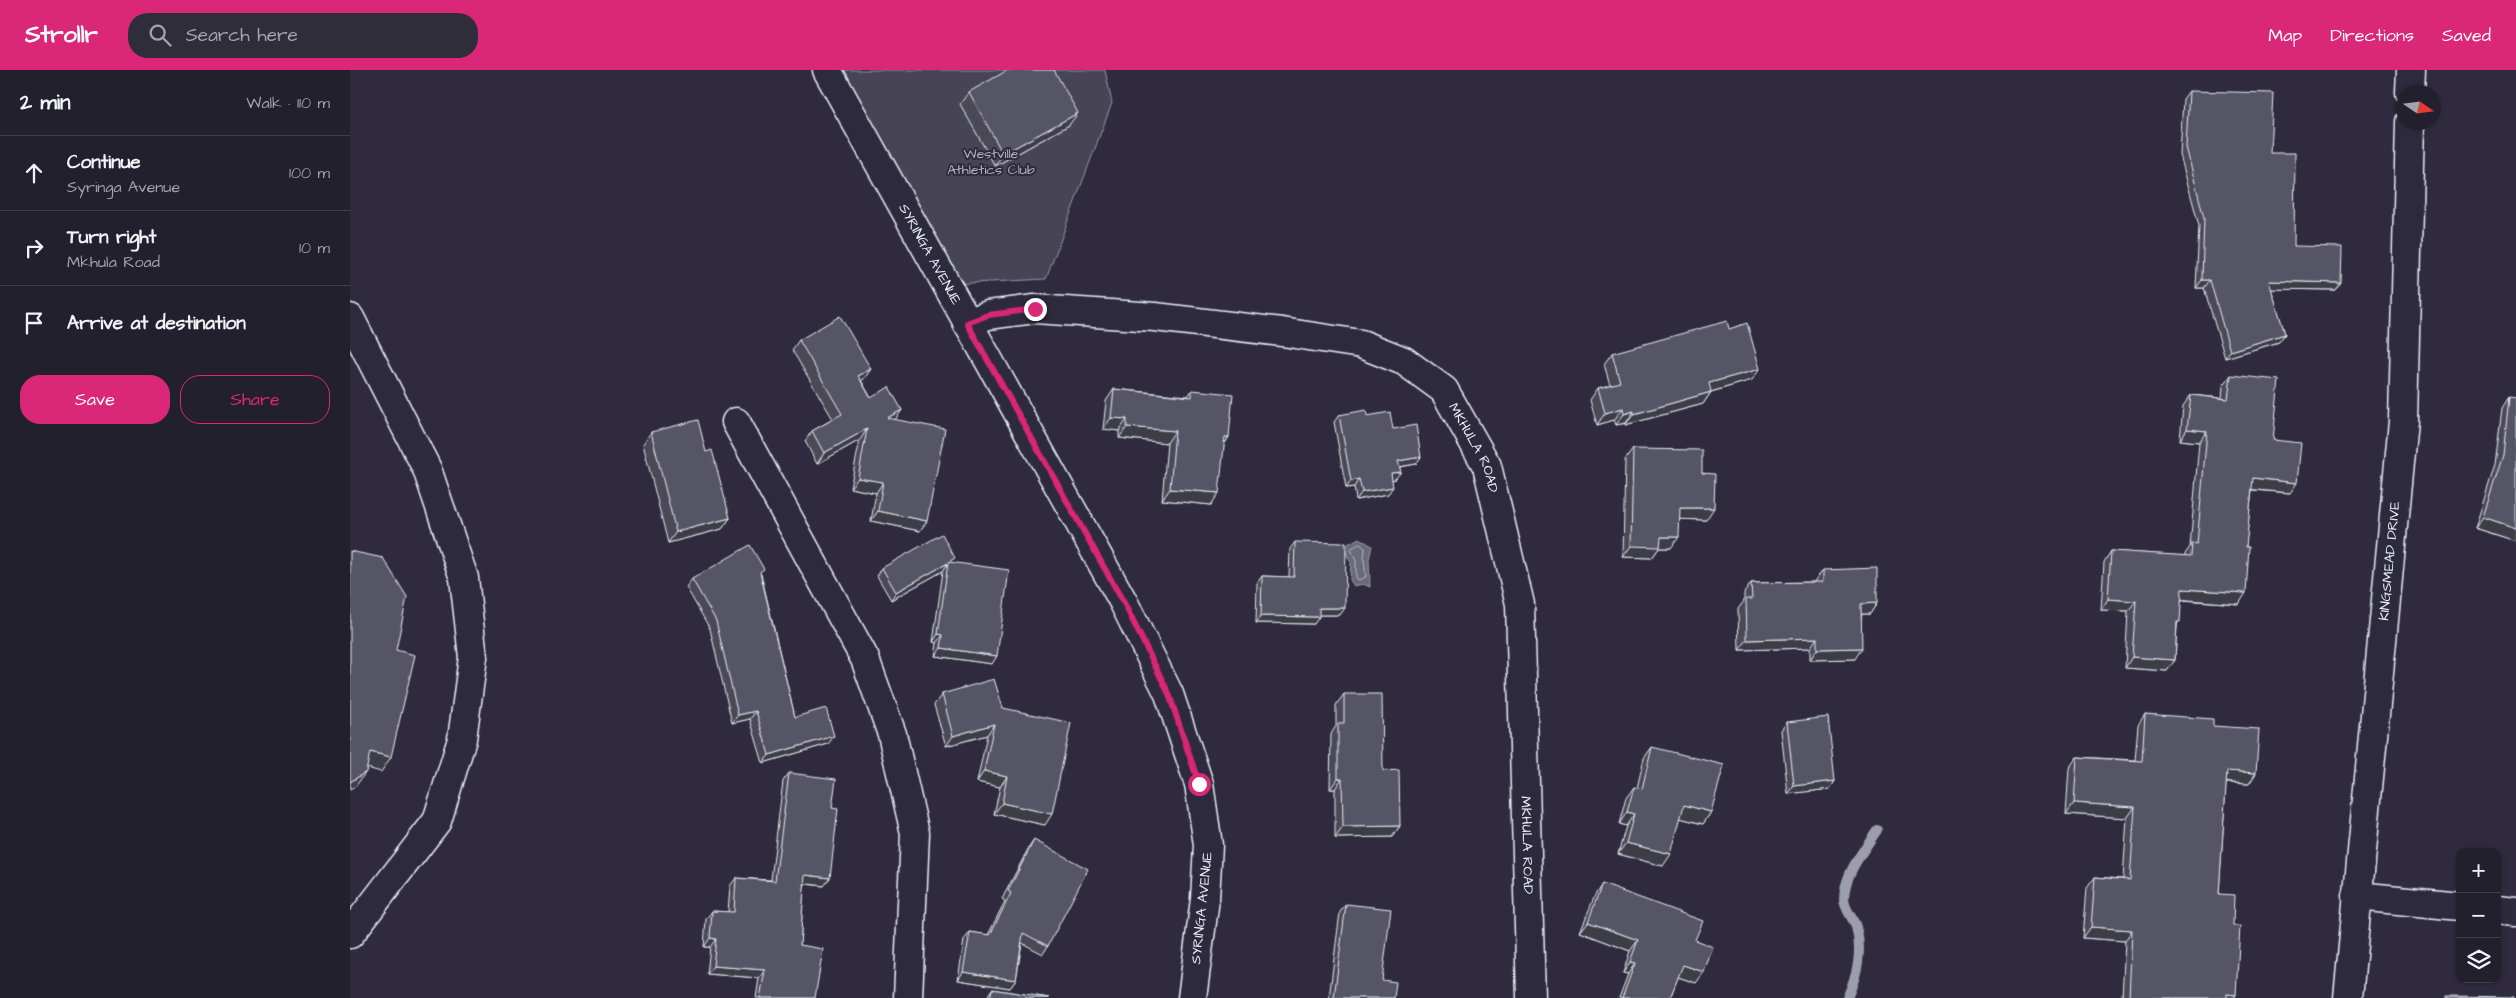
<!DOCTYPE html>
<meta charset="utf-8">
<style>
:root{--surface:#23202e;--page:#2f2d3a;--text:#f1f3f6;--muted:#a3a3aa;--line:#403e4a;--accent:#db2777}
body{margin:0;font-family:"Architects Daughter",sans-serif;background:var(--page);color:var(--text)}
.controls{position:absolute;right:15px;bottom:15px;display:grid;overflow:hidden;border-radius:10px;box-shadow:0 1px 4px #0004}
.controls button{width:45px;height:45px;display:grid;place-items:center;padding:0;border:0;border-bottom:1px solid var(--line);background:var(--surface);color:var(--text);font:25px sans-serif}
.compass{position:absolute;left:2046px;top:15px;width:45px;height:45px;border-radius:50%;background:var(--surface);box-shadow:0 1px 4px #0004;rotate:103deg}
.stop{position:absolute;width:15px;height:15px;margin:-11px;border:4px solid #db2777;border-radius:50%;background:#fff}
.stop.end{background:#db2777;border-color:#fff;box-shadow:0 1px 5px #0008}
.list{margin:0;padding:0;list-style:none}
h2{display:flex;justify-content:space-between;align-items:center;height:65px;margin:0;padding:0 20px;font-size:21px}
h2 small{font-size:16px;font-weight:400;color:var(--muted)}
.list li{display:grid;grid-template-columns:32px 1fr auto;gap:15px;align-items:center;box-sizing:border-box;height:75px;padding:0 20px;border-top:1px solid var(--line)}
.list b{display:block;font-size:19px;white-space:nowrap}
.list p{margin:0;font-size:16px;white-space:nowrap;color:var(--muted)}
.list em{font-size:16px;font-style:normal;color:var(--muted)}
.actions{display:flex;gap:10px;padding:15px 20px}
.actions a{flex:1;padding:11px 0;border:1px solid var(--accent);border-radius:20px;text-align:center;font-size:18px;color:var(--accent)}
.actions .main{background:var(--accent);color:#fff}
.icon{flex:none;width:28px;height:28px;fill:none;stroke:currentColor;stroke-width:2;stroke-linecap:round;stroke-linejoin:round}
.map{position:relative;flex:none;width:2166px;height:928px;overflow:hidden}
header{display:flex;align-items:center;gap:30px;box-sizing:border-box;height:70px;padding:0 25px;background:var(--accent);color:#fff}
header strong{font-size:24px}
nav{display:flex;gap:28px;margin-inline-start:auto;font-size:18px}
.search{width:350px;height:45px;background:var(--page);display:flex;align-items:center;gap:12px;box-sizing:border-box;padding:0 18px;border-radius:20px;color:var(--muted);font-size:19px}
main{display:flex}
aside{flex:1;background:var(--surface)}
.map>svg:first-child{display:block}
.green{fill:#464455;stroke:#979aa6}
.water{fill:#696978;stroke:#9c9fab}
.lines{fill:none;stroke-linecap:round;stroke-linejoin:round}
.shore{stroke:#b5bbc5;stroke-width:1}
.stream{stroke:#9c9fab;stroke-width:10}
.minor-casing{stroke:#e8f1f8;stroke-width:31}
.tertiary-casing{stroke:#e8f1f8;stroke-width:31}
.minor{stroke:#2f2a3d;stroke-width:28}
.tertiary{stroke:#2f2a3d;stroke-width:28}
.wall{fill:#4b4957;stroke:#e8f1f8}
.shaded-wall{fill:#3d3c47;stroke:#e8f1f8}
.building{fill:#575565;stroke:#e8f1f8}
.route{stroke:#db2777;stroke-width:6}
.labels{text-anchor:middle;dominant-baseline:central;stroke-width:4;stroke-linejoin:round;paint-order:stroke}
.park-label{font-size:14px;fill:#afb4bf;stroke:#2f2a3d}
.street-label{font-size:14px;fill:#e8f1f8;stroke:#2f2a3d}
</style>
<header>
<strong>Strollr</strong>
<div class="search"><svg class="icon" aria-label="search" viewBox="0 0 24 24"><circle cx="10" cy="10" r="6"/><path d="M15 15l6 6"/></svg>Search here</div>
<nav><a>Map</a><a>Directions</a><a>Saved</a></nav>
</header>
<main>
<aside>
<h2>2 min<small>Walk · 110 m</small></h2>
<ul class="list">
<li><svg class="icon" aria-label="ahead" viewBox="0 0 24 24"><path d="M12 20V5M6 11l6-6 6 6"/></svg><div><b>Continue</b><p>Syringa Avenue</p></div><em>100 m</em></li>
<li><svg class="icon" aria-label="right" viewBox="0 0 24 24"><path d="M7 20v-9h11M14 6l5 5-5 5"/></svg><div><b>Turn right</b><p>Mkhula Road</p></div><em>10 m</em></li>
<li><svg class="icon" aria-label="arrive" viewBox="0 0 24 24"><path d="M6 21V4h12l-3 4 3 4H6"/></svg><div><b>Arrive at destination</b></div></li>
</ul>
<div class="actions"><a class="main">Save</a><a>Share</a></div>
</aside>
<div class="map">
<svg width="2166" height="928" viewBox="0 0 2166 928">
<rect width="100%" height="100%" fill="#2f2a3d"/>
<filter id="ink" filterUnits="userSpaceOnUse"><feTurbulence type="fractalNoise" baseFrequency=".02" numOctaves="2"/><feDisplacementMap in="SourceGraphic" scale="10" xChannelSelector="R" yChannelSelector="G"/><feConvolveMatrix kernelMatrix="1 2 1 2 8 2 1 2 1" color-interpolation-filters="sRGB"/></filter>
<g filter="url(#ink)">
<path class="green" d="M484,0h271l7,33 -66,176 -92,5z"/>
<path class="water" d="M1009,468l13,8 -3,13 1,28 -7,-3 -9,2 -4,-6 1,-18c-5,-6 -6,-11 -3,-18z"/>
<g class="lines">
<path class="shore" d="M1010,474l5,4 -1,11 2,18 -8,3 -2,-3v-16l-5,-12z"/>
<path class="stream" d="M1497,928c10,-23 16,-46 9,-71 -3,-9 -12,-19 -12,-28 0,-25 20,-49 33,-69"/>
<g class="minor-casing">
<g id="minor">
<path d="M2060,22l1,-22"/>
<path d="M0,248l77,151 37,109 9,79 -11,82 -25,82 -87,113"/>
<path id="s1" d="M617,253l21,-8 47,-6 120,8 127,15 79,12 43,17 40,29 43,76 33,138 11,394"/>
<path d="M386,352l129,237 27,75 23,99 -7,165"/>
<path d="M2007,826l103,10"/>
<path d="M2147,840l19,2"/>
<path id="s2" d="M1998,928l55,-577 7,-299"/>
</g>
</g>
<g class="tertiary-casing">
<g id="tertiary">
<path id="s3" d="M477,0l297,533 45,91 30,90 9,61 -3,54 -13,99"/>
</g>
</g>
<use href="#minor" class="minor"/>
<use href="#tertiary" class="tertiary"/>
</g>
<path class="wall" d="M1839,21l81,62 24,93 47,37 -5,7 -65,-1 14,45 -6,8 -54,16 -21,-70h-8l3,-62 -19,-71 3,-56z
M619,22l100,33 -74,41 -35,-62z
M1379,259l23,51 -41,12 -8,12 -78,21 1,-2 -10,2 -2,-5 -17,5 -7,-25 8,-12 12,-3 -6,-21 8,-11z
M449,270l65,39 -3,1 10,18 31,12 -7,9 25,112 -49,-10 5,-28 -26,-5 10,-48 -43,24 -12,-23 7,-10 21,-12 -41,-69z
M1881,305l42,65 17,53 -38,-3 -13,114 -58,-4 -4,27 -2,33 -8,11 -42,-3 3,-57 -27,-1 3,-48 7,-11 74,5v-2l5,-7 9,-105 -19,-2 3,-34 8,-11 31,3 1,-12z
M764,319l74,7 4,-6 37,47 -5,8 -13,60 -49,-5 5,-57 -48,-5v-7l-16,-2 3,-28z
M2159,327l7,144 -41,-13 20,-63 7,-57z
M989,345l28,1 26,13 23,35 -16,3 -5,12 -3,1 -4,14 -32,6 -2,-13 -8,1 -12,-66z
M301,362l55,20 24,66 -8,11 -54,14 -25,-99z
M1283,379l69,24 4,47 -27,-1 -8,29h-12l-7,10 -29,-1 2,-97z
M945,472l45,73h-21l-5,9 -58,-1 1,-40 5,-7 27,1 1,-28z
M602,493l40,101 -57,-8 2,-13 -4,-1 10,-71 -52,29 -14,-24 5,-8z
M1473,500l54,33 -7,11h-8l-7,45 -45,1v-12l-71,2 -1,-41 6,-8v-8l7,-10 64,-1v-2z
M411,504l34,143 33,27 -65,19 -13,-44 -18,4 -22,-94 -24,-42 6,-8z
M592,624l61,14 42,117 -51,-11 6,-27 -23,-5 10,-47 -41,11 -12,-41z
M994,624l39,77 17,55 -8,11 -57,1v-49h-5l1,-55 5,-8v-21z
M1795,644l68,12 43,47 -7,11 -23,-1 -7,111 14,31 1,73h-112l3,-57 -42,-3 4,-50 8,-11 28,2 4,-61 -61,-4 3,-46 8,-11 58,3 3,-35z
M1437,652l48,59 -5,8 -42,5 -7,-64z
M1302,677l59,65 -8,12 -23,-6 -17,48 -45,-12 8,-28 -7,-2 7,-26 8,-11 3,1 7,-30z
M439,703l43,35 -8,78 -20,-2 -4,61 15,53h-59l3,-20 -52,-4 3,-27h-6l2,-28 6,-8 16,1 2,-26 6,-8 35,2 12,-99z
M684,770l14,106 -5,8 -21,-11 -6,37 -6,8 -52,-8 6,-40 6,-8 18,3 17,-34 -3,-2 26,-50z
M1252,814l93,56 1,43 -18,-6 -8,21h-51l9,-24 -5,-1 7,-22 -50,-19 15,-37z
M996,834l36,76 12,18h-65l11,-86z
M642,919l57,9h-63z"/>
<path class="shaded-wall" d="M728,43l-9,12 -74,41 8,-12z
M1852,210h8l-6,8h-8z
M1919,211l72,2 -5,7 -73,-1z
M1935,264l-6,8 -54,16 5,-7z
M521,299l-7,10 -13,7 7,-10z
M1410,299l-8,11 -52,15 9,-12z
M1361,322l-8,12 -78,21 9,-11z
M1273,338l-9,12 -17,5 8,-12z
M552,340l-7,10 -8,-2z
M1284,341l-8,12 -10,2 8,-11z
M761,348l16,1 -8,12 -16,-2z
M777,357l48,4 -8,12 -48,-5z
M517,359l-7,11 -43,24 7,-11z
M1837,359l20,2 -8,11 -19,-2z
M875,367h4l-8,12z
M1071,387l-5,7 -23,4 5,-7z
M1051,402l-6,7 -9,2 5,-8z
M508,408l25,4 -7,11 -26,-5z
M1903,408l44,5 -7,10 -45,-4z
M1009,409l-5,8 -8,1 5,-7z
M1043,417l-5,7 -32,6 6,-8z
M820,419l49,4 -8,12 -49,-5z
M1330,438h34l-8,12 -34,-1z
M528,441l49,10 -7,10 -49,-10z
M2133,447l33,11v13l-41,-13z
M380,448l-8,11 -54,14 8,-11z
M1311,467h18l-8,11h-12l-7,10 -29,-1 8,-11z
M598,493l-5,8 -52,29 5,-8z
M1832,519l64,4 -7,11 -64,-5z
M1758,529l28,2 -8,10 -27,-1z
M1527,533l-7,11h-16l7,-10z
M969,538h26l-5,7h-26z
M911,546l58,1 -5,7 -58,-1z
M588,564l5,1 -6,8 -4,-1z
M1467,568l-7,10 -71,2 8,-10z
M591,578l56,8 -5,8 -57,-8z
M1512,578l-7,11 -45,1 7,-11z
M1782,587l43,3 -8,11 -42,-3z
M406,641l-6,8 -18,4 6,-8z
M644,654l-7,11 -41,11 7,-10z
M484,666l-6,8 -65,19 6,-8z
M20,682l21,5 -10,15 -21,-6z
M634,701l23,5 -7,11 -23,-5z
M1877,701l29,2 -7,11 -30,-2z
M16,702l-11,15 -5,3v-8z
M988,708h4l-7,11h-5z
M1485,711l-5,8 -42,5 6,-8z
M652,733l50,11 -7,11 -51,-11z
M1724,733l61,4 -8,11 -61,-4z
M1334,735l27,7 -8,12 -27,-7z
M1277,742l7,2 -8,12 -7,-2z
M1050,756l-8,11 -57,1 8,-11z
M1276,773l45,11 -8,12 -45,-12z
M455,805l25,3 -6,8 -25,-3z
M1238,852l50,18 -8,11 -50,-19z
M1741,857l41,3 -7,11 -42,-3z
M360,868l6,1 -6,8h-6z
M1280,892l5,1 -7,11 -5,-1z
M1333,895l21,7 -8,11 -21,-7z
M363,896l52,4 -6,8 -52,-4z
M613,902l53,8 -6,8 -52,-8z
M1877,924l9,1 -2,3h-10z"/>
<path class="building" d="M658,0h46l24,43 -75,41 -34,-62z
M1839,21l84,2 -3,60h25l-1,93 48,1 -1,36 -72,-2 16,53 -55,17 -20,-71h-8l2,-62 -18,-71z
M490,246l31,53 -13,7 13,22 18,-11 13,23 -15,8 58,11 -18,92 -49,-10 5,-29 -25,-4 9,-49 -43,24 -12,-22 30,-17 -43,-74z
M1377,251l2,8 18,-6 13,46 -51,14 2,9 -77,22v-3l-10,3 -1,-6 -18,5 -7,-25 22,-6 -8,-29z
M1881,305l48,5 -6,60 28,3 -4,40 -44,-5 -7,69h3l-3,46 -64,-4 -2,33h-3l-2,38 -43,-3 4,-56 -28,-2 3,-48 80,5 1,-13 5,1 10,-113 -20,-2 4,-34 37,4z
M764,319l78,8v-7l41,4 -4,43h-4l-6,56 -49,-4 5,-58 -48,-4v-8l-16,-1z
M2159,327l7,1v130l-33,-11 20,-62z
M1016,340l1,6 23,-4 3,17 23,-4 5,32 -23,4 3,11 -10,1 2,14 -31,5 -3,-13 -8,2 -12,-66z
M348,350l8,32 6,-2 18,68 -54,14 -25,-100z
M1283,379l69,1v23l13,1 -1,34h-34l-1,29h-18l-1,10 -29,-1z
M592,464l13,24 -6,4 60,8 -12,86 -56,-8 2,-13 -5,-1 10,-71 -52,29 -14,-24z
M945,472l51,1 -1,65h-26v9l-58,-1 1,-40 32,1z
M400,475l14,24 -4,3 35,145 31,-9 8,28 -65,19 -13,-44 -18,4 -22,-94 -24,-42z
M0,481l33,7 24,39 -11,53 19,5 -24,102 -21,-5 -4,20 -16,10z
M1527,498v35l-16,1 1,44 -45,1v-11l-70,2 -1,-41h6l-1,-16 72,-1v-12z
M644,609l9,29 68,15 -19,91 -50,-11 5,-27 -23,-5 10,-47 -41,12 -11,-42z
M994,624h38l1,77 16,-1 1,56 -57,1 -1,-49h-4v-55h6z
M1795,644l68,5v7l46,3 -3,44 -29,-2 -8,123 15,1 -1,30 7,1 -4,69 -9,-1v4h-98l3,-68 -41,-3 4,-50 35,3 5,-73 -61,-4 3,-46 65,4z
M1478,647l7,64 -41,5 -7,-64z
M1302,677l72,18 -13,47 -27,-7 -13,49 -45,-11 8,-29 -7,-2 7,-25 8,2z
M439,703l47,6 -4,29 6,1 -8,69 -25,-3 -5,70 23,4 -8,49h-55l5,-28 -52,-4 3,-27 -6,-1 2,-27 22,1 2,-34 39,3z
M684,770l54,29 -40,77 -25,-13 -7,47 -53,-8 7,-40 20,3 21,-42 -3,-2z
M1252,814l101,37 -8,19 18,7 -9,25 -21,-7 -13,33h-48l13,-35 -5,-1 8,-22 -50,-18z
M996,834l45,5 -9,71 14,2 -2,16h-60z
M642,919l57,9h-59z
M2096,926l68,1v1h-68z"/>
</g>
<g class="lines" filter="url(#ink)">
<path class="route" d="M685,239l-47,6 -21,8 157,280 45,91 30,90"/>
</g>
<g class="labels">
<g class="park-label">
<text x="641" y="84">Westville<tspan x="641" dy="16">Athletics Club</tspan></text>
</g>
<g class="street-label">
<text stroke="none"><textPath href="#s3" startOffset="211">SYRINGA AVENUE</textPath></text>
<text stroke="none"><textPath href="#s1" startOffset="559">MKHULA ROAD</textPath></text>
<text stroke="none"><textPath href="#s2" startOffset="439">KINGSMEAD DRIVE</textPath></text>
<text stroke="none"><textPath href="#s1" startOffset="964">MKHULA ROAD</textPath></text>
<text transform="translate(852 838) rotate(-84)">SYRINGA AVENUE</text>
</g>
</g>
</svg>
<div class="controls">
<button>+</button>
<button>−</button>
<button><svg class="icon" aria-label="layers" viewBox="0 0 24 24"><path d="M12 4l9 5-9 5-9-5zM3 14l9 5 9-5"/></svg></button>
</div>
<svg class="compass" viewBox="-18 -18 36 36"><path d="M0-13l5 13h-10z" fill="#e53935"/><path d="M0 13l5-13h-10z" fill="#a3a3aa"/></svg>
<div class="stop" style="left:849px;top:714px"></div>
<div class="stop end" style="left:685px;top:239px"></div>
</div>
</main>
